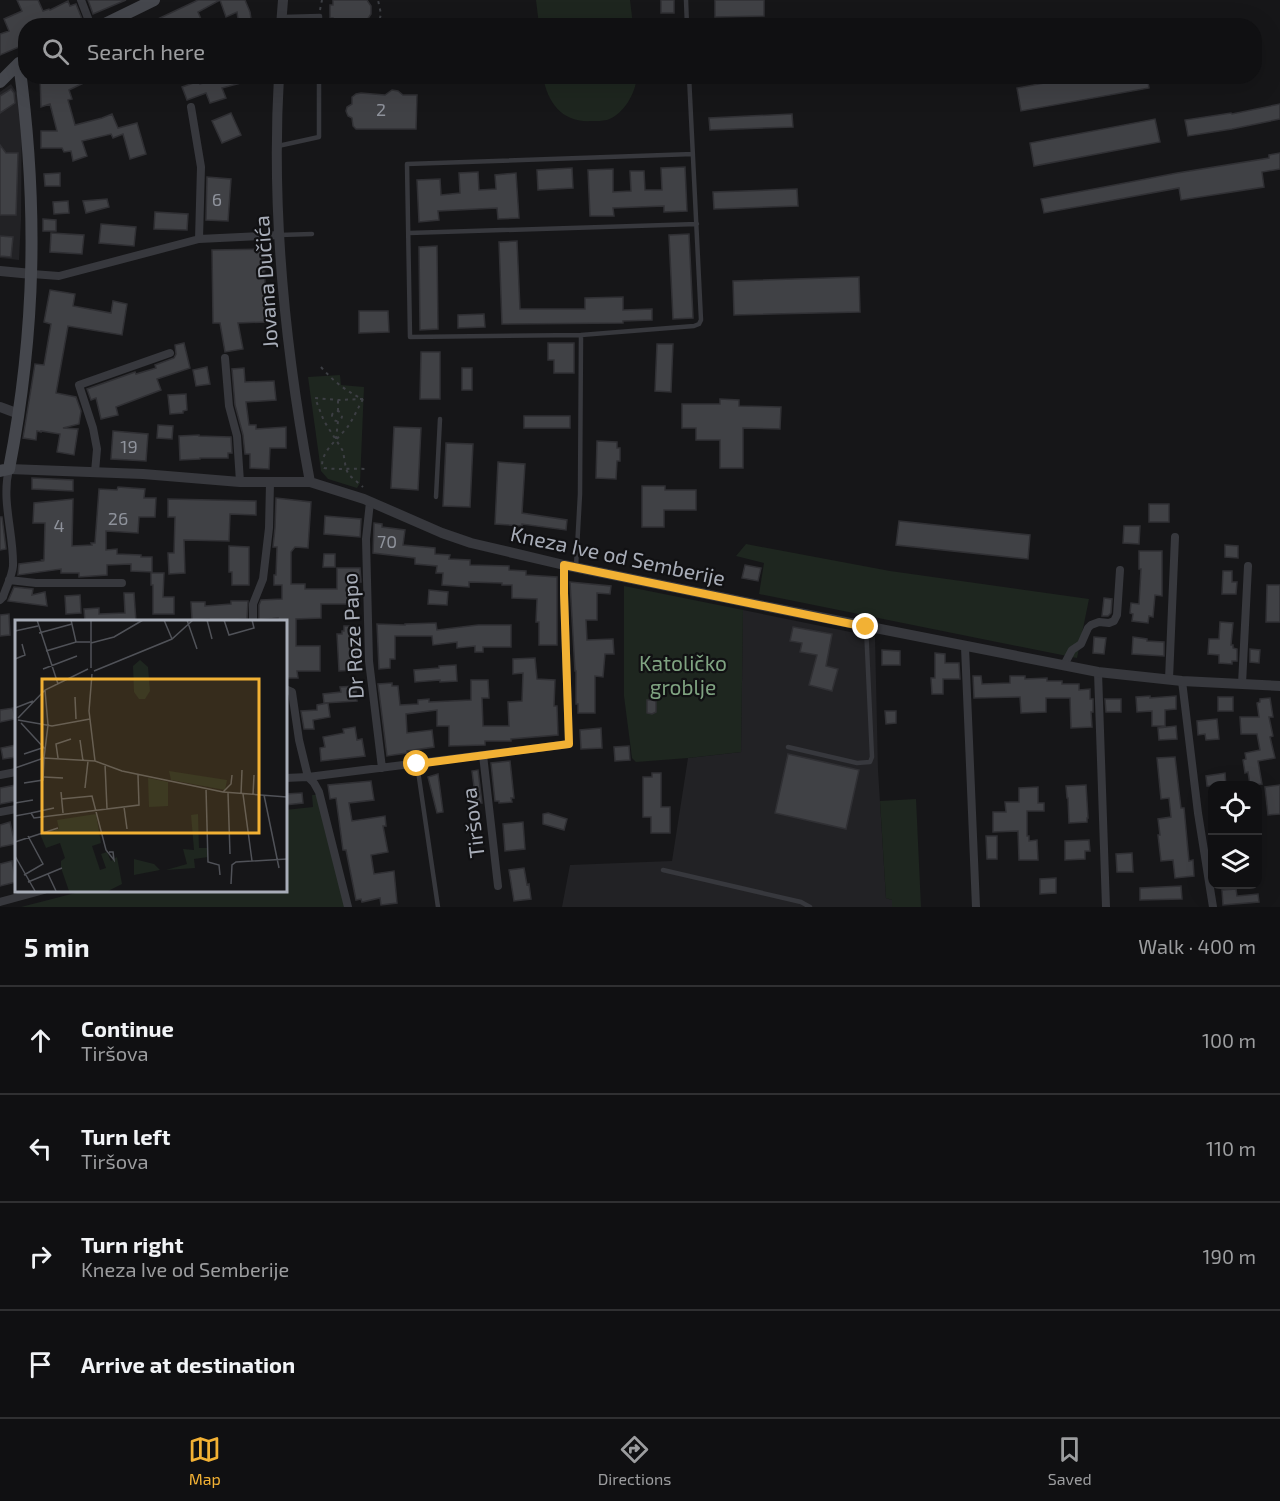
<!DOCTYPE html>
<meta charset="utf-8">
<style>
:root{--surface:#101012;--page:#19191b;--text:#f1f3f6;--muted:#9c9d9f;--line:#303032;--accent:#f2b134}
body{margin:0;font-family:"Exo 2",sans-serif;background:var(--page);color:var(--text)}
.controls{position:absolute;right:18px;bottom:18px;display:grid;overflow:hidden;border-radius:12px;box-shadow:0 6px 24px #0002}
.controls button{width:54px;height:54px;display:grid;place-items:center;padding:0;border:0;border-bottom:2px solid var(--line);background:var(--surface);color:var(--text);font:30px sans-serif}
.stop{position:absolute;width:18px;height:18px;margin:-14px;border:4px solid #f2b134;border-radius:50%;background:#fff}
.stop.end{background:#f2b134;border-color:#fff;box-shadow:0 2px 6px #0008}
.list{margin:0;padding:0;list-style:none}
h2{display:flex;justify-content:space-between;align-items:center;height:78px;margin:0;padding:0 24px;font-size:26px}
h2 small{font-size:20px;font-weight:400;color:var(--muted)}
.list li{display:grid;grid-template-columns:39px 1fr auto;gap:18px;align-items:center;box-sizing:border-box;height:108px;padding:0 24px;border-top:2px solid var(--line)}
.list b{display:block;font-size:22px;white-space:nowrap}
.list p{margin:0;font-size:20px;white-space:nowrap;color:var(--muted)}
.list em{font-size:20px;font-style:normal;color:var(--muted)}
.icon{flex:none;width:33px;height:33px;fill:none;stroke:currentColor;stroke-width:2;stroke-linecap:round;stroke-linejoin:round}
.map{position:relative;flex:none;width:1280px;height:907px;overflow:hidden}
.search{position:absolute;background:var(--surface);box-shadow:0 6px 24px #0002;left:18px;right:18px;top:18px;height:66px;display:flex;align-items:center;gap:15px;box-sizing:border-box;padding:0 21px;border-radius:24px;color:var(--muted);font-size:22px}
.sheet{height:510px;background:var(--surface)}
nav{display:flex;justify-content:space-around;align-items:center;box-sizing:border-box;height:84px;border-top:2px solid var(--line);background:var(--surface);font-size:16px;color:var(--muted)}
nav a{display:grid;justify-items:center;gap:3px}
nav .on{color:var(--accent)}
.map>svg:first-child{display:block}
.built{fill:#222225}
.green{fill:#1e261f}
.building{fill:#404145;stroke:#303034;stroke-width:1.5}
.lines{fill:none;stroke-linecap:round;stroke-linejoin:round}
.path{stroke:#3d3f44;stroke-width:2;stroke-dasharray:3 4.5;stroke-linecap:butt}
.service{stroke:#37383d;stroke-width:4.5}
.minor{stroke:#37383d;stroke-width:8}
.tertiary{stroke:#37383d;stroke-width:10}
.secondary{stroke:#45474d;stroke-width:12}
.route{stroke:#f2b134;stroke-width:8}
.labels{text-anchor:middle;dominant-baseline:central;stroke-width:4.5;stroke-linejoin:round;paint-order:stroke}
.number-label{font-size:18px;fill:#8e929b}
.street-label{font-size:21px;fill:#a8adb8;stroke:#111113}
.park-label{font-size:21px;fill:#7fa381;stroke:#111113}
.inset-road{fill:none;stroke:#505258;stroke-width:1.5}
.view{fill:#f2b134;fill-opacity:0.15;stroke:#f2b134;stroke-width:3}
.inset-edge{fill:none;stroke:#a8adb8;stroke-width:3}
</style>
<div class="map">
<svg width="1280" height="907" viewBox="0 0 1280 907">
<rect width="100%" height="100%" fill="#161618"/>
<path class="built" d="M11,84l11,17 -1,119 -2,40 -19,-2v-166z
M743,610l132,27 3,133 8,128 6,2v7h-330l8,-42 102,-4 16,-103 53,-6z"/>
<path class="green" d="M536,0h94l3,25h-94z
M543,77v-1l94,1c-2,17 -13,37 -30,43 -5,1 -10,1 -15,1 -29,2 -44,-17 -49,-44z
M340,375l1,10 23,2 -4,96 -3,5 -29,-9 -7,-8 -13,-94z
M746,544l144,27 199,28 -12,59 -318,-64 5,-31 -28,-7z
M624,586l119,24 -2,142 -53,6 -52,4 -4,-4 -8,-62z
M312,795h5l29,112h-325l62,-16 202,-1v-80l28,-3z
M916,799l5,108h-29v-7l-6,-2 -6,-97z"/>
<path class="building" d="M17,0h21l5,11 6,-2 1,1 18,-9 2,5 6,-2 6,15 -13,7h-43v18l-26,11v-21l9,-3 -5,-12 18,-8z
M88,0h38l-33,14z
M198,0h47l5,12 2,14h-13l-2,-14 -11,5 -6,-17 -22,12 6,14h-61z
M333,0h34l4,6v8l-8,12h-24v-3h-6v-5h-3v-13h3z
M661,0h13v13h-13z
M715,0h49v16l-49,1z
M40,76h58l-29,14 3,9 -4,1 7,25 27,-7 10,-4 6,14 19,-5 9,31 -16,5 -7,-25 -10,4 -2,-4 -29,7 5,15 -14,5 -2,-10 -7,1 -2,-4h-21v-17h16l-7,-27 -9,3z
M221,76h34l1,3 -34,9 4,10 -16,5 -4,-10 -19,7 -5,-13 17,-6 1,3z
M1082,76h65l2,12 -128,23 -4,-23z
M11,89l3,4 1,10 -15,10v-17z
M392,90l6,1 5,4h14l-1,34h-60l-3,-3 -1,-8 -4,-2 -2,-5 1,-4 5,-3v-7l4,-3 5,-1 24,2z
M1280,104v15l-48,10 -44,7 -3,-16 46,-7 1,1z
M231,113l10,22 -19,8 -10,-22z
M792,114l1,13 -83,3 -1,-12z
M1155,119l5,23 -126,24 -4,-23z
M0,145l6,8h12l-2,62h-16z
M1280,153v16l-18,3 2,15 -83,13 -2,-12 -135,25 -3,-14 136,-26 92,-15v-3z
M685,167l2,44 -23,1v-6l-51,2 1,8h-24l-2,-46 25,-1v23l18,-1 -1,-20h14l1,19h17l-1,-22z
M572,168l1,20 -35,2 -1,-20z
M478,172l1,18 17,-1 -1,-14 21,-2 3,45 -21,1 -1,-11 -59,3 1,9 -20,2 -2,-42 23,-1 1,16 19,-2 -1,-20z
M60,173v13h-15l-1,-12z
M207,177l24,2 -3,42 -22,-1z
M797,189l1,17 -84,3 -1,-17z
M107,199l2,8 -23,6 -3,-12z
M68,201l1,12 -15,1 -1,-12z
M155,212l33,2 -1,16 -33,-1z
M43,219l13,1v11h-13z
M101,224l35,3 -2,19 -35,-3z
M51,233l33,2 -2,19 -32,-2z
M689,234l4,84 -20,1 -4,-84z
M0,236l13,1 -2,20 -11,-1z
M517,241l3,68h65v-11l38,-1v13l29,-1v11l-29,1v2l-121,1 -3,-82z
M437,246l1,83 -18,1 -1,-83z
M264,249l2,73 -28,1 5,26 -18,3 -5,-29h-7l-1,-73z
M859,277l1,35 -126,3 -1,-34z
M50,290l25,4 -2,12 38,7 2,-12 14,3 -5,31 -54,-9 -12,67 20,4 5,14 -2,13 -16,4 15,1 -4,26 -17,-3 3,-18 -19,-3v1l-4,-1 -1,9 -13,-2 12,-74 9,1 7,-41 -7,-2z
M359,311h29l1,21 -30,1z
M484,314l1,13 -27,1v-13z
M184,343l6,25 -33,11 4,11 -45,17 2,8 -17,4 -5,-21 -5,2 -4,-11 48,-17 1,2 20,-6 -1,-3 19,-7 2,-4 -1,-9z
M548,343h26v30h-20v-13h-6z
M657,344h16l-2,48 -16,-1z
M421,352h19v47h-20z
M207,367l3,17 -14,2 -3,-16z
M244,368l1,14 29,-1 2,19 -30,2 3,23h7v4l30,-2v21h-16l-1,21 -19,-1v-14h-5l-2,-19 -8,-30 -3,-36z
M462,368h10v22h-10z
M186,394l1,16 -4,1v2l-13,1 -2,-19z
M720,399l19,1v6l42,1 -1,22 -37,-1v40h-23v-28h-24v-12h-14v-24h38z
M524,416h46v12h-46z
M158,425l15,1 -1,13 -15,-1z
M394,427l27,1 -3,62 -27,-2z
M113,431l35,3 -2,27 -35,-2z
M199,435v1l32,1 1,16h-4v5h-28v1l-20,1 -1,-24z
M597,441l20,1v6h3v13h-3l-1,18 -20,-1z
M446,443l27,1 -3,63 -27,-1z
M498,462l27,2 -3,49 45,7 -1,10 -44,-6v2l-27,-2z
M32,478l41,2v11l-41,-2z
M642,486h23v4h31v20h-32v17h-22z
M118,487l27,2 -1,9h12l-1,19h-16l-1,16 -32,-2v19l11,-1v5l24,1v2h11v15l-21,-1v-7l-24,1v10l-28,2v-4h-18v-4l-43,6 1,-11 24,-3 -1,-1h2l1,-37h-12l1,-20 39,-4 -1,47 20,-1 -1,-2h4l4,-54 18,1z
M276,498l35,4 -3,46 -13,-1 -4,5v32h14v5h32v-21h23l1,14h-7v16h-6v6h-27v14l-25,1v27h24v25h-23l1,7h-11v-15h-2v-41h-7v-4l-19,2v-15l2,-5 21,-1v-14h-8v-10h2l1,-28h-4l2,-19z
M168,499l88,2v14l-26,-1 -1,27 -45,-1 1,33 -16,1 -1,-21h6l1,-36h-7z
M1149,504h20v18h-20z
M325,516l36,3 -1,18 -36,-3z
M0,517h2l4,32 -6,1z
M899,521l131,14 -2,24 -132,-14z
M374,523l8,1v3l23,3 -2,15 32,3v6l15,1 -1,4 21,1v5l39,1v4l17,1v4l31,2v68h-18v-23h-3l1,-23 -25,-1v-13h-10v-2l-33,-1v5l-27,-2 1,-12h-7l1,-7 -22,-2v-6l-42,-5z
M1124,526h16l-1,18 -16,-1z
M1225,545l13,1v12l-13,-1z
M229,546l20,1v38h-17v-13h-3z
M1139,551h23v45l-7,-1 -2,22 -4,-1 -1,7 -16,-2 1,-7 -3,-1 1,-10 8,1 2,-35h-2z
M324,554h11v13h-12z
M745,565l16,3 -3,13 -16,-3z
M1223,571h9v11h5l-1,12h-14z
M151,573h13l-1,24h11v17h-21v-29h-2z
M570,582l41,4 -1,8 -13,-1v27h-11l1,20 26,-1 1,15h-9l-2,23 -8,-1v37h-17v-9h-2v-33h-1z
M1267,585h13v37h-14z
M14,587l19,2 -1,6 13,-3 2,14 -39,-5z
M429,590l19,2 -1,13 -19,-1z
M124,593h10l2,29h-51l-1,-13 15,-1v6l26,-1z
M80,595l1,18 -15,1 -1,-18z
M1104,598l8,1 -1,14 -3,3h-6z
M231,601h17l-1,18 -38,3v-3l-17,1 -1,-18h14v4l26,-2z
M9,614l1,21 -10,1v-21z
M1220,622l13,1 -2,22h2v3l4,1v12h-5v3l-13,-1v-8l-11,-1 1,-15h10z
M436,623l1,7 41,-5h33v22h-28v5h-8v-6l-18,2v-6l-24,3 -1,-9h-37v23h-5v9l-11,1 -2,-45 28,1v-1z
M344,626h13v32h-2v12l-16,1 -2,-37h5v-3h2z
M793,627l39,7 -6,32 12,3 -6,22 -23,-6 8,-30 -17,-3 2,-9 -12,-2z
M1094,637l12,1 -2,16 -11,-1z
M1133,637l14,2v2l17,1v14l-32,-2z
M1250,649l10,1 -1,13 -9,-1z
M882,650l18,1v14h-18z
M935,653l10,1v9h14l1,16h-17v15h-11l-1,-16h4z
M535,658l2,21 18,1 -1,26h3l1,29 -47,4v2h-26v4l-36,1v-20h-12v-16l-31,4 1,19 25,-3 2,17 -27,4v2l-20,3 -9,-72 14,-1v3h6l2,19 18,-1v-4l11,-1v3l42,-2v-20h17l1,18h-7l1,28h26l-1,-24 14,-1 1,-28 -10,1v-15z
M456,665l1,16 -17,1v-2l-25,2 -1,-12 25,-2v-2z
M973,676h8l1,8 28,-1v-7h15v3l22,-1v3h15v3h17v6l11,-1v10h3v13h-2l1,15 -21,1 -1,-30h-24v14l-25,1 -1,-16 -46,1z
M356,686l1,15 -33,2 -1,-9 18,-2 -1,-5z
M1150,696v2l26,-2v13l-11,1v16h-13v-15l-15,1 -1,-15z
M1218,697h15v14h-15z
M1270,698l3,19h-4l4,19 -3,1 5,21 -17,3 4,23 -12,1 -2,-13 -3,1 -2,-13 3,-1 -1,-6 15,-3 -3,-16h-16l-1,-17h19l-2,-14 3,-1v-3z
M1105,699h16v13h-15z
M647,700h9v12l-4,2 -5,-1z
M328,703l2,14 -17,3 1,9h-10l-3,-18 16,-1v-5z
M13,708l2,11 -15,3v-12z
M885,711h11v12l-10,1z
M1217,719l2,20 -13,1 -1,-6 -7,1 -1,-14z
M1176,726l1,13 -18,1 -1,-12z
M355,727l2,13 5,-1 3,17 -44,5 -1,-13 5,-1 -2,-10 21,-4 -1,-4z
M601,728l1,20 -21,1 -1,-19z
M16,745v12l-13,2 -2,-11z
M629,746l1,14 -15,1 -1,-14z
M788,754l71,16 -13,59 -71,-16z
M1175,757l6,51h3l5,53 4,-1 1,16 -19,2 -2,-18 -12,1 -3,-26h2l-2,-16 13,-2 -2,-19 -8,1 -4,-41z
M510,761l4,37h-3l1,4 -13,1v-2h-4l-4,-38z
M478,770l4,33h-6l-4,-32z
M652,773h9v34h9v26h-19v-16h-8v-40h9z
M1225,773l1,13h-19l-1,-10z
M438,774l5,38 -6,1 -9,-36z
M371,781l3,19 -25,3 3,18 33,-5 1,10h-3l5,26 -17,3 3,19 20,-3 3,32 -16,2 -1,-7 -18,4 -1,-3 -5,1 -10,-50h-3l-7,-52 -6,1 -2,-14z
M16,785v16l-16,3v-16z
M1086,785l2,33h-1v4l-18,1 -1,-25h-1l-1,-12z
M1280,785v29l-12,1 -3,-28z
M1038,787v16h6v8h-17v25h2v5l8,-1 1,20h-19l-1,-29 -25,1v-20h13l-1,-10h14v-14z
M302,793l1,10 -18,2v-11z
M548,813l19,6 -3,11 -21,-6v-10z
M10,822l5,22 -15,3v-22z
M523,822l2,27 -20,2 -2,-27z
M986,836h11v23h-10z
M1089,840l1,11h-5v8l-20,1v-19z
M1132,853l1,19h-16l-1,-18z
M12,861l4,21 -16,4v-22z
M524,868l3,17 2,-1 2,15 -17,2 -5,-31z
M1056,878v15l-16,1v-15z
M1181,886l1,13 -42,1v-12z
M1236,889l1,7 21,-2 1,8 -36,3 -1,-15z"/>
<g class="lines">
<path class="path" d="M320,10l2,-10
M378,26l3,-12 -3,-14
M321,367c12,14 24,23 39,31
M363,399l-25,1 -23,-2 9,23 19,30 3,18 3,6 14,12
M363,399c-5,9 -9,18 -14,26 -9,13 -27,24 -27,41l2,2c14,2 28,0 42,1
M338,411v-11
M332 416a5 5 0 1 1 10 0a5 5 0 1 1-10 0Z
M336,439l2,-18"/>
<path class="service" d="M686,0l1,26
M282,17l38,-1v10
M278,146l41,-9v-61
M409,233l288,-9
M279,235l33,-1
M581,335l-171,2 -3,-173 286,-10
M436,497l4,-78
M576,567l4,-73 1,-159 113,-9 5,-2 2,-4 -12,-244
M788,747l69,16 13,-1 2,-5 -6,-130
M417,764l21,143
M663,870l138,32 9,5"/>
<path class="minor" d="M81,0l10,26
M191,107l10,60 -2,72
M32,274l27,2 140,-37 80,-4
M225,358l4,48 8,30 3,46
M95,472l2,-23 -4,-21 -14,-43 91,-32
M370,502l-4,37 3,122 13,107
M9,580l27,3h86
M0,600l3,-3c3,-10 9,-20 10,-31 1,-32 -12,-65 -4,-97
M253,622v-18l10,-25 6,-51 1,-45
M965,647l11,260
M1064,665l8,-15 9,-6 7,-16 3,-3 8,-3 10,1 5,-2 3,-6 3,-45
M1098,672l8,235
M1169,679l6,-142
M1182,681l16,132 15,94
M1242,684l6,-118
M285,689l7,3 7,48 9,37 6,6 5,9 29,115
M483,755l15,131
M0,775l16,-3
M285,778l23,-1 261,-33 -5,-151v-28
M0,812l16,-3
M0,902l44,-12"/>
<path class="tertiary" d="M281,26l2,-26
M279,76c-8,136 6,273 31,406
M0,271l32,3
M0,407l19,7
M9,469l134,5 97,8h70l54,17 78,34 29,10 93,22 210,43 324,64 84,9 98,5"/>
<path class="secondary" d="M101,26l53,-26
M0,82l19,-19 5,-2
M0,471l9,-2c27,-139 29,-266 10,-406"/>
</g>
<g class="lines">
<path class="route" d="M417,764l152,-20 -5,-151v-28l302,62"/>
</g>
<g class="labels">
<g class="number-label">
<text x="381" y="109">2</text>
<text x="217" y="199">6</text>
<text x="129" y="446">19</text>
<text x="118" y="518">26</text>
<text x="59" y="525">4</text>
<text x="387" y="541">70</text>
</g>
<g class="street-label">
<text transform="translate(265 282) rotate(-94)">Jovana Dučića</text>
<text transform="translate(618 555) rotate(12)">Kneza Ive od Semberije</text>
<text transform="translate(352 636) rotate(-93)">Dr Roze Papo</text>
<text transform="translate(472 823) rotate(-97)">Tiršova</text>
</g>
<g class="park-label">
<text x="683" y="662">Katoličko<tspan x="683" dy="24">groblje</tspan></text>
</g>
</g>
<g transform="translate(15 620)">
<rect width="272" height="272" fill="#161618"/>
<path d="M125,40l8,7 2,24 -5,8h-6l-5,-7 -1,-26zM154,151l58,9 -2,10 -54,-10zM133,158l20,4v24l-19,1zM81,194l5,29 -9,3 8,24 6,-2 -5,-14 6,-2 4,9 6,-4 5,27 -14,7h-39l-8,-23v-7l4,-3 -5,-15 -14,5 -6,-14 19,-5 -2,-9zM183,194l1,34h9v9l-14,2 1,9 -29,2 21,-6 -4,-15 11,1 -3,-35zM119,239l20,5 6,6 -26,5z" fill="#1e261f"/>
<path class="inset-road" d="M22,0l21,64M56,0l5,22M149,0l8,19M172,0l10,29M192,0l5,19M209,0l5,15 25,-7 -2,-8M0,11l23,-5M24,13l33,-9M76,23l23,-6 29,-17M31,31l30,-9h14M0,39l10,-4 -3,-11M76,48v-48M28,49l34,-13M79,51l78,-32 21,-19M77,54l-3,37 6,50M60,77l1,22M0,88l18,-7M3,98l27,-28 43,-21M3,100l34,6 38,-7M6,103l24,26M65,120l3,21M9,134l18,-6M43,138l-2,-14 15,-5M90,144l2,45M0,148l29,-10 4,-33 -3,-35M29,157l19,1M9,163l19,-3 1,-22 51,3 27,10 101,21 64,5M70,168l3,-27M191,168l2,74 11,3 1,10M46,172l2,21M208,172l8,-8 1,-9M213,173l2,61M226,174l1,-24M228,174l9,67M238,175l1,-20M249,175l15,73M46,179l31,-3 14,54 8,10 -1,-8h-4M0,183l18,-3M109,187l3,22M16,193l23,-5M0,196l16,-3 3,5 105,-13 -1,-30M0,222l43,-14M0,236l20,35M33,254l8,17M9,255l19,-11 -15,-28M13,262l34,-14M216,264l1,-19 4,-3 51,-3"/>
<path class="view" d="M27,59h217v154h-217z"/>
<rect width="272" height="272" class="inset-edge"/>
</g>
</svg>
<div class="controls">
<button><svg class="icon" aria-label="locate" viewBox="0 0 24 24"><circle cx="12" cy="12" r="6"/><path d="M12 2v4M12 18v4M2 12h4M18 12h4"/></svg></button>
<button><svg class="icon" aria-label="layers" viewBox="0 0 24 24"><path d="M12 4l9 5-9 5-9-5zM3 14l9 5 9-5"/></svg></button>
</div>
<div class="stop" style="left:417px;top:764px"></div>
<div class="stop end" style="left:866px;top:627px"></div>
<div class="search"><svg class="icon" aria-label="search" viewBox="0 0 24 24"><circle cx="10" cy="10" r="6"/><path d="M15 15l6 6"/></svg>Search here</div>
</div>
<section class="sheet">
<h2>5 min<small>Walk · 400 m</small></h2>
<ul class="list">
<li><svg class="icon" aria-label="ahead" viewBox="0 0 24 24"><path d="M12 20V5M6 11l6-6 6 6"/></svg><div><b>Continue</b><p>Tiršova</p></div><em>100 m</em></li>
<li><svg class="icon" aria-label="left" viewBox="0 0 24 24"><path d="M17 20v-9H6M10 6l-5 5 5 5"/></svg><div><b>Turn left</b><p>Tiršova</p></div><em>110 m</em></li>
<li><svg class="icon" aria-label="right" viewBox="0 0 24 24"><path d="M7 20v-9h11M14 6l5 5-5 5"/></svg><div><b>Turn right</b><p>Kneza Ive od Semberije</p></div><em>190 m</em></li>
<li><svg class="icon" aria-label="arrive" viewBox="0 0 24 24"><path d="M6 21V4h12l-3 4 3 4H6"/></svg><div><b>Arrive at destination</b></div></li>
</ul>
</section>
<nav>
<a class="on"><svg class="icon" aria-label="map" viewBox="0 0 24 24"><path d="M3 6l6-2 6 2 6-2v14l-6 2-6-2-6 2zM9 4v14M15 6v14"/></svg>Map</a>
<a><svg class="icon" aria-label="directions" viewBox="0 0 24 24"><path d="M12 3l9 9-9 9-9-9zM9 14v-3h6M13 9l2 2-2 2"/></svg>Directions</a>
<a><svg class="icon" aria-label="saved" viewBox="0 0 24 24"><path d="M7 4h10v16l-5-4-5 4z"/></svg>Saved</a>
</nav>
